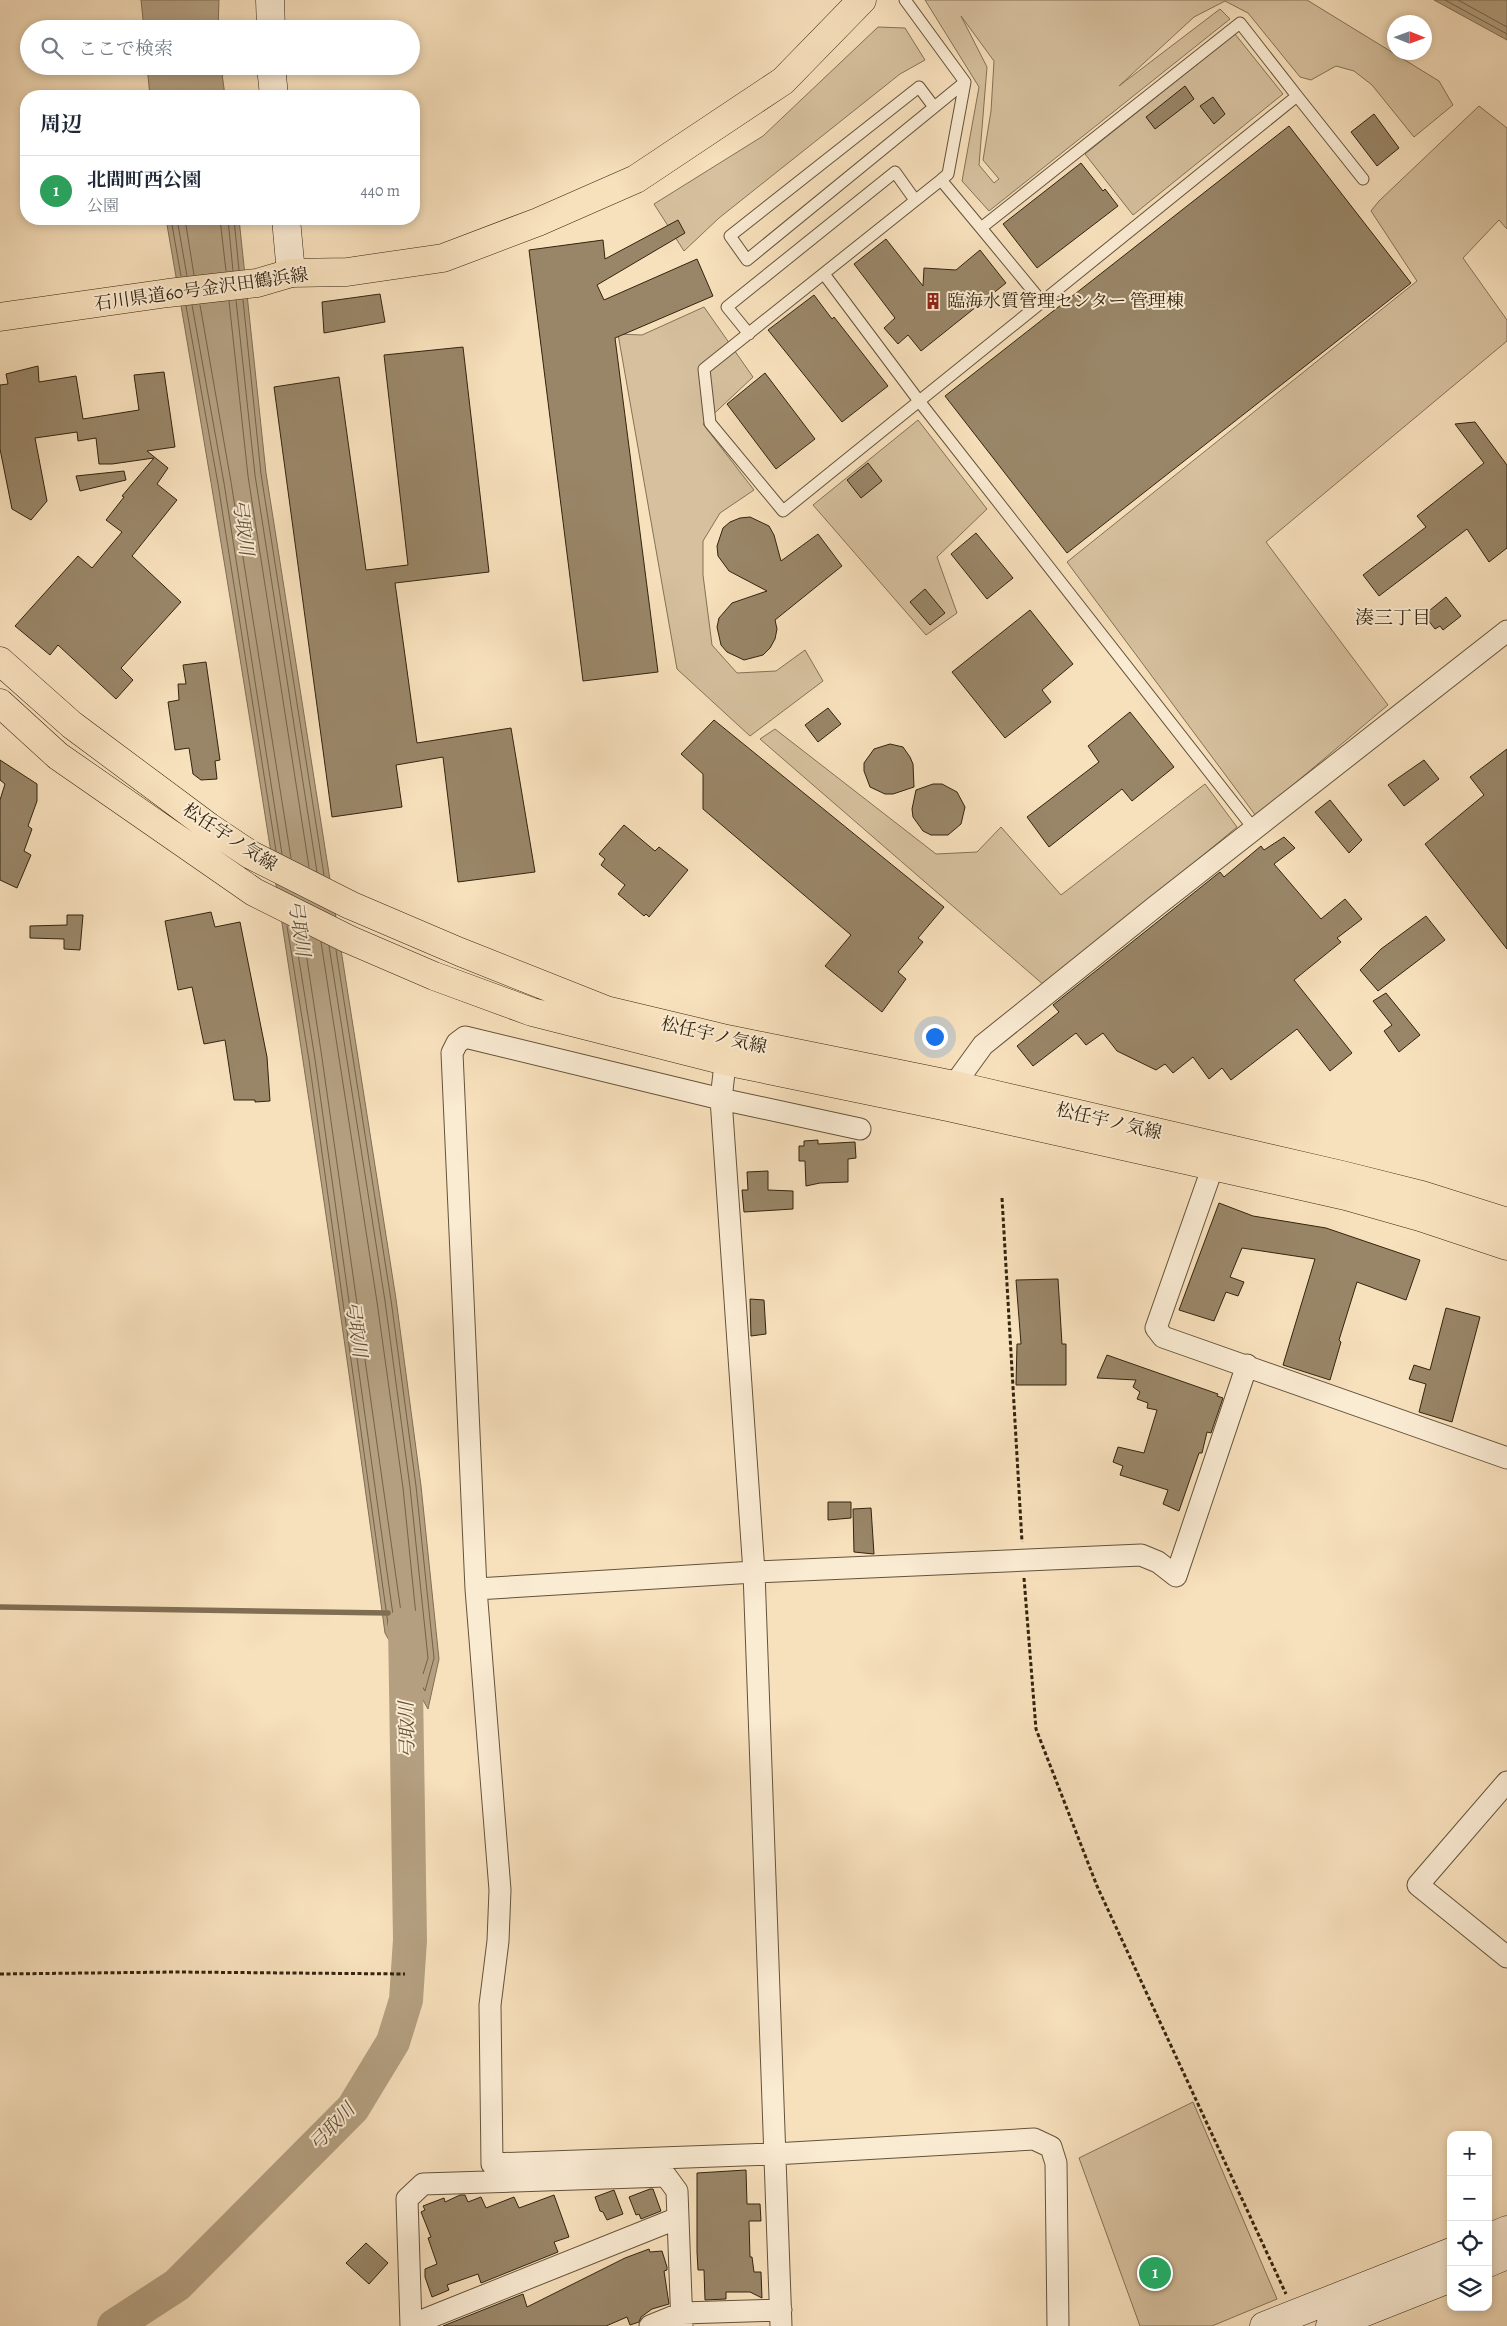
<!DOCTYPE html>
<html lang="ja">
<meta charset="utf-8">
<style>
:root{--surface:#fff;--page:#f2f2f3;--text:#1f2937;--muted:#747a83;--line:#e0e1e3;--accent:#8f2418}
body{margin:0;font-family:Alegreya,"Noto Serif JP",serif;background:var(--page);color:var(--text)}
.controls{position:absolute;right:15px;bottom:15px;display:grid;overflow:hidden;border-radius:10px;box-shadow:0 2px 8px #0003}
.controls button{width:45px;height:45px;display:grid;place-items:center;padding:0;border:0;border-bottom:1px solid var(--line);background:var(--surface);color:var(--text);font:25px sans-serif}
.compass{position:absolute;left:1387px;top:15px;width:45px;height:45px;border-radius:50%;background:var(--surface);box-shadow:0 2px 8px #0003;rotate:91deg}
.you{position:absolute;left:934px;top:1036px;width:18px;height:18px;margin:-12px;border:4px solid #fff;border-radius:50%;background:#1a73e8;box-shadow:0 0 0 8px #1a73e833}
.badge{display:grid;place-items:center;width:32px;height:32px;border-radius:50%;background:var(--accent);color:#fff;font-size:16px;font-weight:700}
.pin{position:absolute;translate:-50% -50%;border:2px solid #fff;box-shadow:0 1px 5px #0006}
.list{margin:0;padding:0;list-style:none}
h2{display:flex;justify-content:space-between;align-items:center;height:65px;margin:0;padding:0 20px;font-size:21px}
h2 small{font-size:16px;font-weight:400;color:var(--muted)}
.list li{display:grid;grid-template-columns:32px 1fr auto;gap:15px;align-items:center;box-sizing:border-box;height:70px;padding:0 20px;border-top:1px solid var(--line)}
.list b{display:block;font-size:19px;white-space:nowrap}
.list p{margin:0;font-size:16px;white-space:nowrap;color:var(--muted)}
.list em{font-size:16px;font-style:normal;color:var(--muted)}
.icon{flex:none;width:28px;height:28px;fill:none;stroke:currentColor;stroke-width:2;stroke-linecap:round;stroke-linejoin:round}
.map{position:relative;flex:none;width:1507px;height:2326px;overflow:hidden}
.search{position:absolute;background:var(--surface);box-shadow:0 2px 8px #0003;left:20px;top:20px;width:400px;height:55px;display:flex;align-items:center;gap:12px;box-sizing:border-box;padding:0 18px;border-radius:28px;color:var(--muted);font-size:19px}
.panel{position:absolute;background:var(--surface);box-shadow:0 2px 8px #0003;left:20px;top:90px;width:400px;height:135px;border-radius:20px}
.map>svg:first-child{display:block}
.green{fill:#d6c09e;stroke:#847256;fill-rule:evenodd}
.water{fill:#b4a081;stroke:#806e53}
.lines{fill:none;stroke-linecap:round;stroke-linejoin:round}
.shore{stroke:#746248;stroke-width:1}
.stream{stroke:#806e53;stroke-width:5.5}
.river{stroke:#b4a081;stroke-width:34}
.building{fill:#998668;stroke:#33240e}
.lane-casing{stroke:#64533a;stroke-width:13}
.street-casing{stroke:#64533a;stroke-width:23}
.secondary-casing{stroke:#33240e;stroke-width:29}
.primary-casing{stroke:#33240e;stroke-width:29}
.path{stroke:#33240e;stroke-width:3;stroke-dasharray:4 2.5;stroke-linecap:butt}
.lane{stroke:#faebd3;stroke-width:11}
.street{stroke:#faebd3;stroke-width:21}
.secondary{stroke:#faebd3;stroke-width:28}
.primary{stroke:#f7e0bc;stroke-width:28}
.labels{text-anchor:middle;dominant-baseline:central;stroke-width:4;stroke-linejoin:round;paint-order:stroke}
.street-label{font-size:18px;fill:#33240e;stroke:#faebd3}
.poi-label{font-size:18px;fill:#33240e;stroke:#faebd3;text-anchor:start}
.water-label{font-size:19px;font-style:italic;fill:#604f36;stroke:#faebd3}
.neighbourhood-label{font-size:19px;fill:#33240e;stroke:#faebd3}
</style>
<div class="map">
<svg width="1507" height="2326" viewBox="0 0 1507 2326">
<rect width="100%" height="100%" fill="#f7e0bc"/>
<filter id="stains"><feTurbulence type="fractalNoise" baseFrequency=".004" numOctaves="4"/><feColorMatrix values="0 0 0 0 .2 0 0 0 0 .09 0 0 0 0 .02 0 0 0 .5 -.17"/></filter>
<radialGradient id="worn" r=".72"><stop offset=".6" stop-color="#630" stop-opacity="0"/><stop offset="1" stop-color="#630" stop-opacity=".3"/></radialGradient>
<path class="green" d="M925,0h382l132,81 14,24 -39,32 -42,-52 -18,-14 -18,-5 -25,14 -11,-3 -52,-64 -23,-12 -31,16 -75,69 101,-77 10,10 -241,192 -27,-30 17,-94zM961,16l33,45 -3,50 -8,49 16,19 -5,4 -15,-18 8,-98z
M878,27l27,1 20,32 -25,14 -181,144 -35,33 -30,-47 109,-68z
M1235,34l48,60 -150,121 -48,-61z
M1479,106l28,22v101l-8,-9 -36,38 44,62v21l-241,201 122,163 -132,111 -189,-254 350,-281 -46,-70 8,-10z
M704,307l49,70 -50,47 51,66 -34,23 -17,28v34l9,70 25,28 39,-2 29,-21 18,31 -73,55 -73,-67 -59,-335 24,1z
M918,420l69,89 -50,48 20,56 -31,22 -113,-130z
M775,729l161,125 41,-2 24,-25 60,68 144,-111 32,43 -192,159 -285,-247z
M1193,2102l84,197 -65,27h-72l-61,-168z"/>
<path class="water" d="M141,0h78l-1,29h-74z
M1434,0h73v40z
M147,66h74l4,30h-75z
M166,219h73l27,254 130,826 25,187 18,173 -11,50 -43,-76c-64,-473 -137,-944 -219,-1414z"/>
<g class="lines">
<path class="shore" d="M1445,0l62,34
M1458,0l49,27
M171,219l10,57
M177,219l10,57
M185,219l9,56
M220,219l6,52
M228,219l5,52
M234,219l5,51
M236,300l19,175 62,397
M243,300l18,174 63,401
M229,301l19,175 61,391
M192,305l32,178 58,371
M200,305l31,177 60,376
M186,306l32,178 58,367
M287,926l22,134 80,571 36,60 9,-33 -18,-172 -25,-186 -55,-350
M294,929l21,130 80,570 28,45 5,-16 -18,-171 -25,-186 -56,-355
M303,933l19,125 81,568 14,22 2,-3 -16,-157 -26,-186 -56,-360"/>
<path class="stream" d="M0,1607l388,6"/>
<path class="river" d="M114,2326l63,-41 176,-177 40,-66 13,-42 4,-60 -5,-316"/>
</g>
<path class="building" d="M1185,86l9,13 -39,30 -9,-12z
M1213,97l12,17 -11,10 -14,-18z
M1374,114l25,34 -22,18 -26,-34z
M1289,126l122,157 -344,270 -122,-157z
M1081,163l22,28 2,-2 13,17 -81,62 -34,-44z
M678,220l7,13 -88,52 7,15 93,-41 16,37 -98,42 43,334 -75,9 -54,-431 74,-10 2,19z
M886,239l37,47 1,-18 32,2 24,-20 26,33 -85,68 -13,-16 -10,9 -14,-16 11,-10 -41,-54z
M380,294l5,28 -61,11 -2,-31z
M814,295l18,24 2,-2 54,69 -46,36 -74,-92z
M463,347l26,225 -94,11 22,160 94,-15 24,144 -77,10 -15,-125 -47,8 6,42 -70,10 -58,-430 65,-10 27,193 42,-5 -24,-210z
M38,366l1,16 37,-6 7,43 56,-9 -5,-35 30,-3 11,75 -28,4 21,17 -11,16 20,16 -45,56 49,46 -60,66 12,12 -17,19 -58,-54 -8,10 -35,-29 63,-70 14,12 30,-36 -16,-12 18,-23 -2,-1 32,-38 -42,6h-13l-3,-26 -18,3 -1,-9 -42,6 12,63 -16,19 -19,-11 -12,-60v-64l8,-1 -2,-10z
M765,373l50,66 -39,30 -49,-65z
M1475,422l32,43v83l-18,14 -22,-33 -88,67 -16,-21 63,-48 -9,-11 67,-53 -29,-39z
M868,463l14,18 -21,17 -14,-18z
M124,471l2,9 -46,11 -4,-15z
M750,517l19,9 5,9 7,26 37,-27 24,32 -67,54 2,9 -2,10 -5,9 -7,7 -19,5 -17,-8 -6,-7 -4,-18 2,-9 13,-15 35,-12 -38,-20 -11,-15 -1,-10 6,-18 7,-6 10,-4z
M976,533l37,45 -26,21 -36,-45z
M925,589l20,24 -15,12 -20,-23z
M1446,597l15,19 -18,14 -3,-4 -5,3 -11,-14z
M1030,610l43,54 -31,26 9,12 -46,36 -53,-66z
M206,662l14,98 -5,1 2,18 -16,1 -8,-6 -4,-26 -14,2 -7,-48 11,-2 -1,-16h8l-3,-19z
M828,708l13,16 -23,18 -13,-17z
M1130,712l44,55 -42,34 -10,-12 -73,58 -22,-30 72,-55 -11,-16z
M714,720l230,187 -26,31 5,4 -25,30 8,7 -24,33 -57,-46 26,-31 -148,-126v-35l-22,-20z
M890,744l13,3 7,10 3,7 1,23 -21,7h-8l-15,-7 -6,-16v-8l10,-14z
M1507,749v200l-82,-105 59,-49 -14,-18z
M0,760l37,24v17l-9,25 4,3 -8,22 7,4 -14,33 -17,-8v-80l5,-16 -5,-4z
M1424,760l15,19 -35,27 -16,-21z
M933,784h9l15,8 8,15 -4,17 -13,11h-17l-8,-4 -10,-14 -1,-8 4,-19z
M1330,800l32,40 -13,13 -34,-41z
M624,825l31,26 4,-4 29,23 -39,47 -3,-3 -2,2 -26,-22 7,-9 -24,-20 4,-6 -6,-5z
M1284,837l11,11 -21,16 47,55 24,-20 17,20 -25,19 4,4 -47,38 58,73 -22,18 -33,-42 -66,51 -9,-12 -13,11 -16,-22 -20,16 -8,-9 -9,6 -39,-19 -14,-18 -17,12 -10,-12 -43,33 -16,-20 42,-34 -6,-7 167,-133 4,5 37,-31 3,4z
M211,912l4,15 25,-5 27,135 3,44 -15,1v-2h-21l-9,-60 -21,4 -12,-57 -14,3 -13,-69z
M67,915h16l-3,35 -16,-1v-10l-34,-1v-12l37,-1z
M1426,916l19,24 -67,51 -18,-21 21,-21z
M1386,993l34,42 -21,17 -15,-21 8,-6 -19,-24z
M818,1140v4l37,-2 1,16 -8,1v23l-28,1 -14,3 -1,-25h-6v-15h5v-5z
M768,1171v19l25,1v18l-49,3 -2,-22h6l-1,-18z
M1219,1203l34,13 73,12 94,32 -14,40 -49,-18 -18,58 2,2 -11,38 -47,-15 32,-106 -73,-11 -12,29 14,5 -6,14 -12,-4 -12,29 -35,-11z
M1058,1279l4,65h4v41h-50l1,-41h4l-5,-64z
M750,1299l14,1 2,34 -15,2z
M1446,1308l34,9 -28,105 -33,-10 7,-28 -17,-5 5,-14 16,5z
M1107,1355l111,39 -1,2 6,2 -12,35 -4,-1 -5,21h-3l-20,58 -16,-7 5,-14 -48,-15 3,-9 -10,-4 5,-15 26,6 13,-43 -10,-2 1,-5 -11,-4 3,-7 -7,-5 3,-7 -39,-2z
M828,1502h23v16l-23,2z
M871,1508l3,46 -20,-2 -1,-43z
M746,2170l1,34h13l1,17h-12l1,36h2l2,15h7l1,26 -12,-6h-24v7l-21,1 -1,-30h-6l-1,-18v-79z
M650,2189h3l8,22 -20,8 -2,-5 -3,1 -7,-18z
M614,2190l9,24 -16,6 -4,-8 -3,-1 -5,-14z
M460,2195h5l3,7 13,-5 5,11 28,-11 5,11 35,-13 15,42 -15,5 4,10 -77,31 -3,-9 -31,11 2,5 -17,7 -7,-20v-8l12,-5 -9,-26 3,-1 -10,-25 4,-2 -2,-4 21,-8 1,4z
M366,2243l22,20 -19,21 -23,-21z
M649,2249l1,3 12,-1 5,16v3l-3,1 5,33 -17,5 -11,8 -2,5 -9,3 -3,-8 -21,9h-163l80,-32 4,13 98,-49z"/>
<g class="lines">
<g class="lane-casing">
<path id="lane" d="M905,0l60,82 -17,92 -7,6 -237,189 6,54 73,88 514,-415 -57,-73 -259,205 -40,-48
M1297,96l66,83
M934,107l-15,-20 -189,149 17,24 218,-178
M981,228l61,74
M824,274l95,127 335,428
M749,334l-22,-27 168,-135 20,28"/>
</g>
<g class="street-casing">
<path id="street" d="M727,1047l-6,52 33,473 27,754
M951,1097l3,-12 29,-40 173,-139 351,-275
M860,1129l-139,-30 -256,-62 -8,6 -5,10 24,536 24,301 -2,51 -8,64 2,159 282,-10 260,-15 17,8 5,16 2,163
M1218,1152l-62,176 7,9 344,121
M476,1589l278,-17 387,-17 17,7 18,14 71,-211
M1507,1782l-89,103 89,72
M411,2325l267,-107
M411,2326l-4,-127 16,-15 243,-8 11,15 5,135
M650,2326l32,-13 99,-3"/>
</g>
<g class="secondary-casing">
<path id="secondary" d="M270,0l1,29
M271,66l3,30
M286,219l5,54
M1488,2238l19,-8
M1488,2263l19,-8
M1264,2326l187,-74
M1330,2326l121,-48"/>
</g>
<g class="primary-casing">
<path id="primary" d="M0,317l168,-24 89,-10 34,-10 56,-1 96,-14 95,-36 98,-43 147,-98 79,-81
M0,661l72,64 137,102 42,28 99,50 110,47 146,58 121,29 227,46 388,90 80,20 85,27
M0,703l58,53 196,136 94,47 86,37 98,36 193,49 223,46 398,89 74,21 87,29"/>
</g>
<path class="path" d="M1002,1198l20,344
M1024,1578l12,151 61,157 189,408
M0,1974l177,-2 228,2"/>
<use href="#lane" class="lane"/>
<use href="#street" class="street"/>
<use href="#secondary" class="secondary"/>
<use href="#primary" class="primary"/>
</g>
<defs>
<g id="building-bare" transform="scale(1.35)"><path d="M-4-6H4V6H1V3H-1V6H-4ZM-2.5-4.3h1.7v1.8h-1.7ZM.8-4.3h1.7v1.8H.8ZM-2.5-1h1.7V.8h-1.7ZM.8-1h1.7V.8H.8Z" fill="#8f2418" stroke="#faebd3" stroke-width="2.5" paint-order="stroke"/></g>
</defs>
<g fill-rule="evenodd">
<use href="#building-bare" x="933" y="301"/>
</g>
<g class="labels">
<g class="street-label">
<text transform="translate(201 289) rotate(-8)">石川県道60号金沢田鶴浜線</text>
<text transform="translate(230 837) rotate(33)">松任宇ノ気線</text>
<text transform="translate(714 1035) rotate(13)">松任宇ノ気線</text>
<text transform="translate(1109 1121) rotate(13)">松任宇ノ気線</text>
</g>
<g class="poi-label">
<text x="947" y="301">臨海水質管理センター 管理棟</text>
</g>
<g class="water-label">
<text transform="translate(243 527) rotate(83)">弓取川</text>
<text transform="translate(299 928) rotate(82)">弓取川</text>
<text transform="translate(356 1329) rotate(82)">弓取川</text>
<text transform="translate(407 1730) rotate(-91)">弓取川</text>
<text transform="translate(332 2127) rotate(-47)">弓取川</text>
</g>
<g class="neighbourhood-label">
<text x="1393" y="618">湊三丁目</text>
</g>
</g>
<rect width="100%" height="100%" filter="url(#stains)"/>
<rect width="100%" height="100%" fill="url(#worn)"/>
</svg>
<div class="controls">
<button>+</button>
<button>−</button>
<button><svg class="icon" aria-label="locate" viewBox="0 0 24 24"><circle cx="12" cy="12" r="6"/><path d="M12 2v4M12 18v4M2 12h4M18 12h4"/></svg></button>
<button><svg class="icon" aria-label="layers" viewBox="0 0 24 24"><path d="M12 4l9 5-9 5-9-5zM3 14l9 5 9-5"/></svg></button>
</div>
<svg class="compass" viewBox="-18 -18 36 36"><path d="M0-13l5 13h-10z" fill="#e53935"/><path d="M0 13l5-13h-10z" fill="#747a83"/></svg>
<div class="you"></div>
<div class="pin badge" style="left:1155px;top:2273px;background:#2e9e5b">1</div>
<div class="search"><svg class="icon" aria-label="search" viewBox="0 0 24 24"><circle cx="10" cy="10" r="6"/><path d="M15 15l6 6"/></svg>ここで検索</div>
<section class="panel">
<h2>周辺<small></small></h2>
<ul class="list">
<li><span class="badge" style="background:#2e9e5b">1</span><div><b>北間町西公園</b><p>公園</p></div><em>440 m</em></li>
</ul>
</section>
</div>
